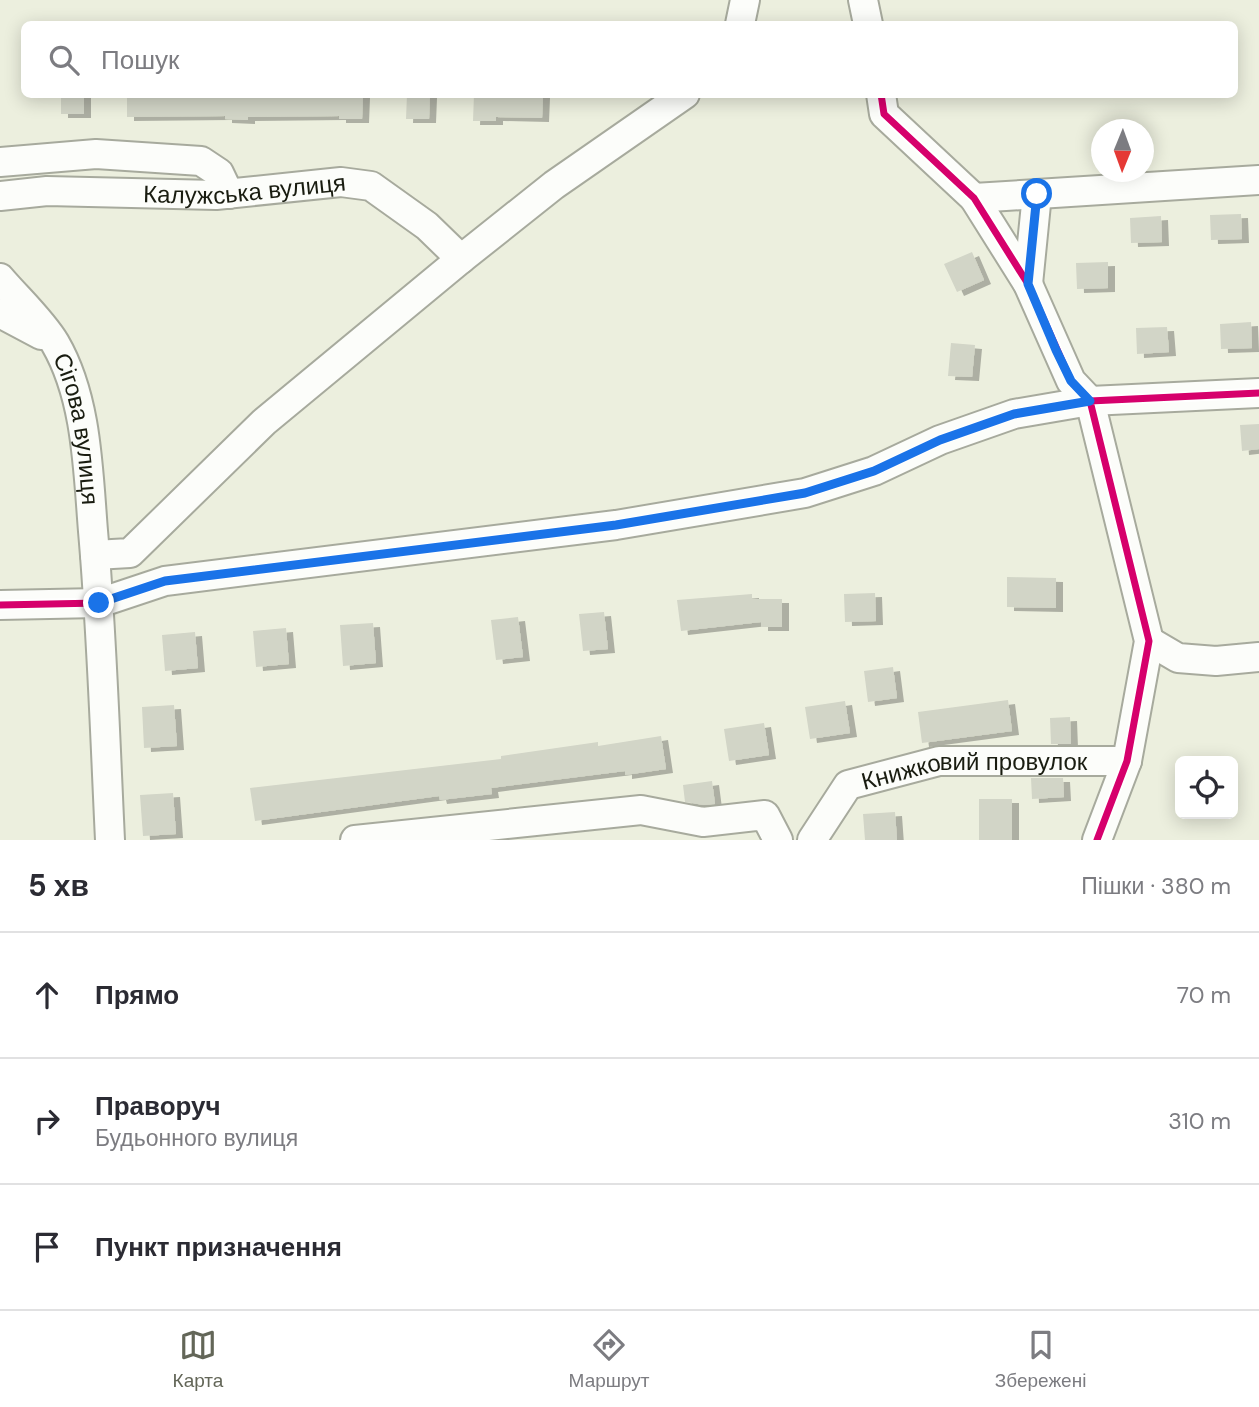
<!DOCTYPE html>
<html lang="uk">
<meta charset="utf-8">
<style>
:root{--surface:#fff;--page:#f2f2f3;--text:#2b2b33;--muted:#7c7c81;--line:#e1e1e2;--accent:#636658}
body{margin:0;font-family:"DM Sans",sans-serif;background:var(--page);color:var(--text)}
.controls{position:absolute;right:21px;bottom:21px;display:grid;overflow:hidden;border-radius:10px;box-shadow:0 4px 18px #0003}
.controls button{width:63px;height:63px;display:grid;place-items:center;padding:0;border:0;border-bottom:2px solid var(--line);background:var(--surface);color:var(--text);font:35px sans-serif}
.compass{position:absolute;left:1091px;top:119px;width:63px;height:63px;border-radius:50%;background:var(--surface);box-shadow:0 4px 18px #0003;rotate:181deg}
.stop{position:absolute;width:21px;height:21px;margin:-16px;border:5px solid #1a73e8;border-radius:50%;background:#fff}
.stop.end{background:#1a73e8;border-color:#fff;box-shadow:0 2px 7px #0008}
.list{margin:0;padding:0;list-style:none}
h2{display:flex;justify-content:space-between;align-items:center;height:91px;margin:0;padding:0 28px;font-size:30px}
h2 small{font-size:23px;font-weight:400;color:var(--muted)}
.list li{display:grid;grid-template-columns:46px 1fr auto;gap:21px;align-items:center;box-sizing:border-box;height:126px;padding:0 28px;border-top:2px solid var(--line)}
.list b{display:block;font-size:26px;white-space:nowrap}
.list p{margin:0;font-size:23px;white-space:nowrap;color:var(--muted)}
.list em{font-size:23px;font-style:normal;color:var(--muted)}
.icon{flex:none;width:38px;height:38px;fill:none;stroke:currentColor;stroke-width:2;stroke-linecap:round;stroke-linejoin:round}
.map{position:relative;flex:none;width:1259px;height:840px;overflow:hidden}
.search{position:absolute;background:var(--surface);box-shadow:0 4px 18px #0003;left:21px;right:21px;top:21px;height:77px;display:flex;align-items:center;gap:18px;box-sizing:border-box;padding:0 24px;border-radius:10px;color:var(--muted);font-size:26px}
.sheet{height:469px;background:var(--surface)}
nav{display:flex;justify-content:space-around;align-items:center;box-sizing:border-box;height:98px;border-top:2px solid var(--line);background:var(--surface);font-size:19px;color:var(--muted)}
nav a{display:grid;justify-items:center;gap:4px}
nav .on{color:var(--accent)}
.map>svg:first-child{display:block}
.building{fill:#d2d5c7;filter:url(#shadow)}
.lines{fill:none;stroke-linecap:round;stroke-linejoin:round}
.minor-casing{stroke:#a7aa9d;stroke-width:32}
.minor{stroke:#fcfdfa;stroke-width:28}
.cycleway-casing{stroke:#fff;stroke-width:11}
.cycleway{stroke:#d6006c;stroke-width:7}
.route{stroke:#1a73e8;stroke-width:9}
.labels{text-anchor:middle;dominant-baseline:central;stroke-width:5;stroke-linejoin:round;paint-order:stroke}
.street-label{font-size:24px;fill:#191c10;stroke:#fff}
</style>
<div class="map">
<svg width="1259" height="840" viewBox="0 0 1259 840">
<defs>
<filter id="shadow"><feDropShadow dx="7" dy="4" stdDeviation="0" flood-color="#0004"/></filter>
</defs>
<rect width="100%" height="100%" fill="#ecefde"/>
<path class="building" d="M61,94h23v20h-23z
M127,94h236l-1,25h-23v-3l-91,1v3l-23,-1v-3l-98,1z
M407,94h23l-1,25h-23z
M474,94h69l-1,24 -46,-1v4h-23z
M1241,214l1,25 -31,1 -1,-25z
M1161,216l1,26 -31,1 -1,-25z
M972,252l12,28 -27,12 -13,-28z
M1108,262v26l-31,1 -1,-26z
M1251,322l1,26 -31,1 -1,-25z
M1167,327l2,25 -32,2 -1,-26z
M951,343l24,2 -3,32 -24,-1z
M1259,424v25l-17,2 -2,-26z
M1007,577l49,1v30l-49,-1z
M875,593l1,28 -31,1 -1,-28z
M752,594v5h30v28h-21v-5l-80,9 -4,-31z
M604,612l4,37 -25,2 -4,-37z
M518,617l5,40 -27,3 -5,-40z
M373,623l3,40 -33,3 -3,-41z
M286,628l3,36 -33,3 -3,-36z
M195,632l3,36 -33,3 -3,-36z
M893,667l4,31 -29,4 -4,-31z
M1008,700l4,31 -90,12 -4,-31z
M845,701l5,32 -40,6 -5,-32z
M174,705l3,41 -33,2 -2,-41z
M1070,717l1,27h-20l-1,-26z
M764,723l5,32 -40,6 -5,-32z
M661,736l5,33 -41,6v-4l-134,17 1,6 -52,6 -1,-4 -184,25 -5,-33 251,-29v-3l97,-14v4z
M1031,778h32l1,19 -32,2z
M712,781l3,23 -11,1 -19,-3 -2,-17z
M173,793l3,41 -33,2 -3,-41z
M979,799h33v41h-33z
M895,812l2,28h-32l-2,-26z"/>
<g class="lines">
<g class="minor-casing">
<g id="minor">
<path d="M863,0l5,24"/>
<path d="M740,24l5,-24"/>
<path d="M881,94l3,20 90,84 54,86 43,97 19,20 59,240 -22,120 -30,79"/>
<path d="M0,162l96,-8 105,7 18,12 10,21"/>
<path id="s1" d="M0,196l47,-5 169,4 125,-13 30,4 56,40 34,33"/>
<path d="M974,198l285,-18"/>
<path id="s2" d="M0,278c17,20 42,43 55,65 32,55 33,126 38,188 9,103 12,206 17,309"/>
<path d="M1028,284l9,-90"/>
<path d="M0,313l41,22"/>
<path d="M95,555l35,-2 134,-131 197,-163 93,-74 131,-91"/>
<path d="M0,605l99,-2 66,-22 451,-56 189,-32 69,-22 66,-31 74,-26 76,-13 169,-8"/>
<path d="M1149,641l29,17 38,3 43,-4"/>
<path d="M355,840l286,-30 62,12 62,-7 13,25"/>
<path id="s3" d="M812,840l36,-55 91,-24h188"/>
</g>
</g>
<use href="#minor" class="minor"/>
<g class="cycleway-casing">
<path id="cycleway" d="M881,94l3,20 90,84 54,86 43,97 19,20 59,240 -22,120 -30,79
M0,605l99,-2 66,-22 451,-56 189,-32 69,-22 66,-31 74,-26 76,-13 169,-8"/>
</g>
<use href="#cycleway" class="cycleway"/>
</g>
<g class="lines">
<path class="route" d="M99,603l66,-22 451,-56 189,-32 69,-22 66,-31 74,-26 76,-13 -19,-20 -15,-31 -28,-66 9,-90"/>
</g>
<g class="labels">
<g class="street-label">
<text stroke="none"><textPath href="#s1" startOffset="245">Калужська вулиця</textPath></text>
<text stroke="none"><textPath href="#s2" startOffset="175">Сігова вулиця</textPath></text>
<text stroke="none"><textPath href="#s3" startOffset="194">Книжковий провулок</textPath></text>
</g>
</g>
</svg>
<div class="controls">
<button><svg class="icon" aria-label="locate" viewBox="0 0 24 24"><circle cx="12" cy="12" r="6"/><path d="M12 2v4M12 18v4M2 12h4M18 12h4"/></svg></button>
</div>
<svg class="compass" viewBox="-18 -18 36 36"><path d="M0-13l5 13h-10z" fill="#e53935"/><path d="M0 13l5-13h-10z" fill="#7c7c81"/></svg>
<div class="stop" style="left:1037px;top:194px"></div>
<div class="stop end" style="left:99px;top:603px"></div>
<div class="search"><svg class="icon" aria-label="search" viewBox="0 0 24 24"><circle cx="10" cy="10" r="6"/><path d="M15 15l6 6"/></svg>Пошук</div>
</div>
<section class="sheet">
<h2>5 хв<small>Пішки · 380 m</small></h2>
<ul class="list">
<li><svg class="icon" aria-label="ahead" viewBox="0 0 24 24"><path d="M12 20V5M6 11l6-6 6 6"/></svg><div><b>Прямо</b></div><em>70 m</em></li>
<li><svg class="icon" aria-label="right" viewBox="0 0 24 24"><path d="M7 20v-9h11M14 6l5 5-5 5"/></svg><div><b>Праворуч</b><p>Будьонного вулиця</p></div><em>310 m</em></li>
<li><svg class="icon" aria-label="arrive" viewBox="0 0 24 24"><path d="M6 21V4h12l-3 4 3 4H6"/></svg><div><b>Пункт призначення</b></div></li>
</ul>
</section>
<nav>
<a class="on"><svg class="icon" aria-label="map" viewBox="0 0 24 24"><path d="M3 6l6-2 6 2 6-2v14l-6 2-6-2-6 2zM9 4v14M15 6v14"/></svg>Карта</a>
<a><svg class="icon" aria-label="directions" viewBox="0 0 24 24"><path d="M12 3l9 9-9 9-9-9zM9 14v-3h6M13 9l2 2-2 2"/></svg>Маршрут</a>
<a><svg class="icon" aria-label="saved" viewBox="0 0 24 24"><path d="M7 4h10v16l-5-4-5 4z"/></svg>Збережені</a>
</nav>
